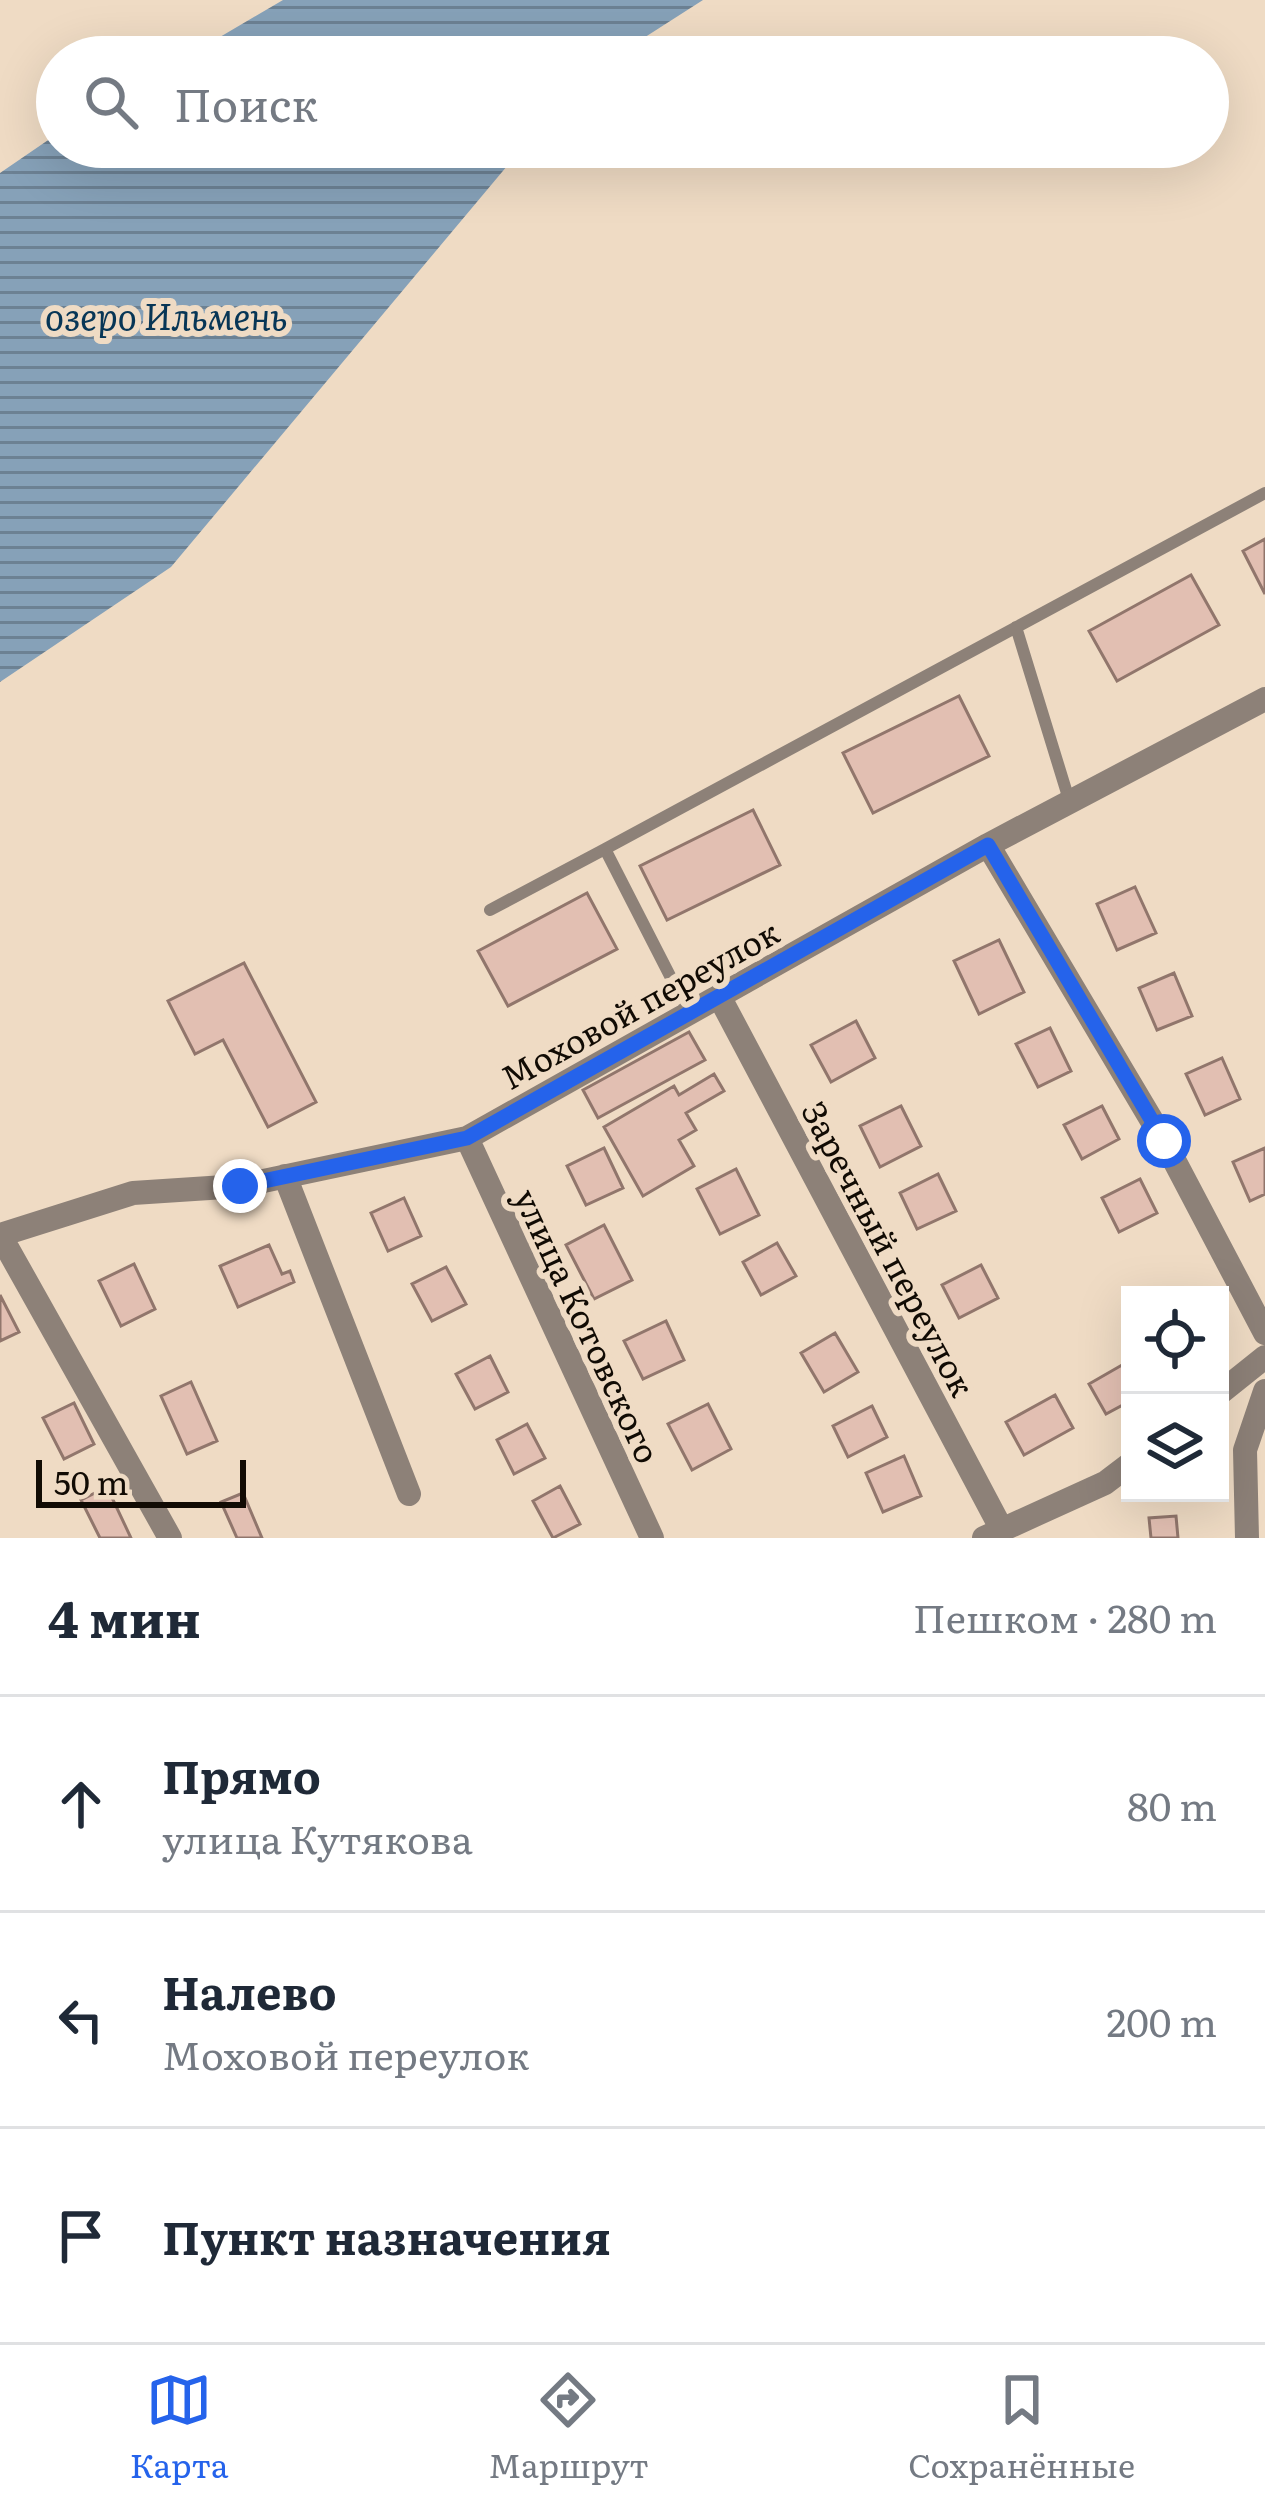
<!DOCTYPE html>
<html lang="ru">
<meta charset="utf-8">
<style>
:root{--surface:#fff;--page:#f2f2f3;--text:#1f2937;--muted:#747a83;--line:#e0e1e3;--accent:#2563eb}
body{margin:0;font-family:Literata,serif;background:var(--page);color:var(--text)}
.controls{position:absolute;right:36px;bottom:36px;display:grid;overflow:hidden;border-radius:0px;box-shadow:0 12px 48px #0002}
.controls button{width:108px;height:108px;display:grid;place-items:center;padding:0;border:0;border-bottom:3px solid var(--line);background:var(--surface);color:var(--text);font:60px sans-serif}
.scale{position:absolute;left:36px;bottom:30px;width:210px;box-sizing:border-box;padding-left:12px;border:6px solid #110b04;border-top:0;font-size:33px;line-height:42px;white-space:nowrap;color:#110b04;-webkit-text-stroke:9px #efdbc4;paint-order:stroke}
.stop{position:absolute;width:36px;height:36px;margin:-27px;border:9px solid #2563eb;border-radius:50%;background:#fff}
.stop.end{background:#2563eb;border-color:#fff;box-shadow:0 3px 12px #0008}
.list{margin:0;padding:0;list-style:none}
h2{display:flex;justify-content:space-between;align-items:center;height:156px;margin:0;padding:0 48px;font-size:51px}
h2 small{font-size:39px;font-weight:400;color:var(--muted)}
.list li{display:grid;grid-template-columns:78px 1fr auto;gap:36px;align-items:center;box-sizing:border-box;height:216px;padding:0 48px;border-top:3px solid var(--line)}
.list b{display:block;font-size:45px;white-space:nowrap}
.list p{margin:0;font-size:39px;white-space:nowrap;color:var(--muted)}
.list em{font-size:39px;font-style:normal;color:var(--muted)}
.icon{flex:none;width:66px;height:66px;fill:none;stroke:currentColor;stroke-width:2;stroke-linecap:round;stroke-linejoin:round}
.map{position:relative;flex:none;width:1265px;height:1538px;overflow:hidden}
.search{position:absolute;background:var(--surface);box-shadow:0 12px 48px #0002;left:36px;right:36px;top:36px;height:132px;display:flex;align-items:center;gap:30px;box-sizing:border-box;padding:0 42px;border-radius:66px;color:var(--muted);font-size:45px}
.sheet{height:804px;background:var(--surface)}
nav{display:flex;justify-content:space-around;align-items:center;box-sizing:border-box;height:168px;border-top:3px solid var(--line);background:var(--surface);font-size:33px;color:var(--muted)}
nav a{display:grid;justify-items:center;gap:6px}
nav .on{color:var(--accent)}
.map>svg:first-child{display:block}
.water{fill:url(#water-rules)}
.building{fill:#e2bfb2;stroke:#91766c;stroke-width:3}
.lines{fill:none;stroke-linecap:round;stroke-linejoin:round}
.lane{stroke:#8d8178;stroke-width:12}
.street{stroke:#8d8178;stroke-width:24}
.route{stroke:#2563eb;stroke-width:15}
.labels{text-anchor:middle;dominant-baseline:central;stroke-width:12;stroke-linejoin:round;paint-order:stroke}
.street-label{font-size:33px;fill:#110b04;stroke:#efdbc4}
.water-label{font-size:36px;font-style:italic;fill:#073656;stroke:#efdbc4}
</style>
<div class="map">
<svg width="1265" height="1538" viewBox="0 0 1265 1538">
<defs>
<pattern id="water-rules" width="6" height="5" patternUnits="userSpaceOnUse" patternTransform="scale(3)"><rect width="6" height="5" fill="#86a1b8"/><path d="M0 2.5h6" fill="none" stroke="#6c8193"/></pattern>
</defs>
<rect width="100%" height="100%" fill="#efdbc4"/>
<path class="water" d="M283,0h420l-89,57h-428z
M57,134v13h466l-352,420 -171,115v-509z"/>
<path class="building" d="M1265,539v55l-22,-43z
M1191,575l28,50 -102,56 -28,-50z
M959,696l30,60 -116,57 -30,-60z
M753,810l27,55 -113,55 -27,-54z
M1135,887l21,46 -39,17 -20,-46z
M587,893l30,56 -109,57 -30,-55z
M999,940l25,52 -45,22 -25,-53z
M244,963l72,139 -48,25 -45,-87 -28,14 -27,-53z
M1174,973l18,43 -35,14 -18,-42z
M856,1021l19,37 -44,24 -20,-37z
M1050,1028l21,43 -33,16 -22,-43z
M689,1032l16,28 -107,58 -15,-28z
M1222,1058l18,41 -35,16 -19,-41z
M714,1074l10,17 -38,22 10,17 -17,10 15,26 -51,30 -39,-69 70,-41 5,9z
M901,1106l20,40 -41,21 -20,-41z
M1102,1106l17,33 -37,20 -18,-34z
M604,1148l19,40 -37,17 -19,-39z
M1265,1148v46l-15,7 -17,-39z
M736,1169l23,46 -39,19 -23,-45z
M938,1174l18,37 -39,18 -17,-36z
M1140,1179l17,34 -38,19 -17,-34z
M404,1198l17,38 -33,15 -17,-38z
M604,1225l28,55 -38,19 -28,-54z
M777,1243l19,33 -35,19 -18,-33z
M269,1245l13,29 8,-3 4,11 -56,25 -18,-41z
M134,1264l21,45 -34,17 -22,-45z
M981,1265l17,33 -39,20 -17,-33z
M446,1267l20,37 -34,17 -20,-37z
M0,1295l19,37 -19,9z
M666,1321l18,39 -41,19 -19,-38z
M835,1333l23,39 -34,20 -23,-39z
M490,1356l18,36 -33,17 -19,-35z
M1129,1361l1,40 -24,13 -17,-30z
M191,1382l26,59 -30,13 -26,-58z
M1055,1395l18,33 -49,27 -18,-33z
M74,1403l20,41 -30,15 -21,-41z
M708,1404l23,45 -39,21 -24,-46z
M872,1406l15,31 -39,20 -15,-31z
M527,1424l18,34 -31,16 -17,-34z
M904,1456l17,40 -38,16 -17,-39z
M560,1486l20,38 -27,14 -20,-37z
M107,1487l24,51h-31l-19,-38z
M243,1493l19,45h-25l-16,-36z
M1176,1516l2,22h-27l-2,-20z"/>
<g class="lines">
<path class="lane" d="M1016,627l54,176
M605,849l660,-356
M490,910l115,-61 84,164"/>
<path class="street" d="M988,845l176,296 101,192
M719,996l283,534
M467,1138l185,400
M285,1176l124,318
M0,1235l133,-42 107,-7 227,-48 521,-293 277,-146
M0,1235l170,303
M1220,1393l45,-36
M984,1538l121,-55 25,-19
M1247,1538l-2,-88 20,-59"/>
</g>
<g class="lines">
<path class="route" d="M240,1186l227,-48 521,-293 176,296"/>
</g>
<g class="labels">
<g class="street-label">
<text transform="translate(639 1003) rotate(-29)">Моховой переулок</text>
<text transform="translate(890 1248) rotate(62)">Заречный переулок</text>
<text transform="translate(589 1325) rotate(65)">улица Котовского</text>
</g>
<g class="water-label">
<text x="166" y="314">озеро Ильмень</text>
</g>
</g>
</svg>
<div class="controls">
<button><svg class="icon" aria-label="locate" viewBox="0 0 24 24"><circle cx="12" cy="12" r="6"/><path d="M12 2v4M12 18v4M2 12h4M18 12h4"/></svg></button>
<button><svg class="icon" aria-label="layers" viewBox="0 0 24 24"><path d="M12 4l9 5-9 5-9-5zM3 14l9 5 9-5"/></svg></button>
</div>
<div class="scale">50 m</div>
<div class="stop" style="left:1164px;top:1141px"></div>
<div class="stop end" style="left:240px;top:1186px"></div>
<div class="search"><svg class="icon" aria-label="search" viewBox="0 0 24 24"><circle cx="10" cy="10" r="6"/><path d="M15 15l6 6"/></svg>Поиск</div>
</div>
<section class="sheet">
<h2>4 мин<small>Пешком · 280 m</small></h2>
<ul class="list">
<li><svg class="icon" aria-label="ahead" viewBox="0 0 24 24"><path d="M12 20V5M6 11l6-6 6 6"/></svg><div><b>Прямо</b><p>улица Кутякова</p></div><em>80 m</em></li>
<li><svg class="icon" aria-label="left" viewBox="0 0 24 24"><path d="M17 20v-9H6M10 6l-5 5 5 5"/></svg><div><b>Налево</b><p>Моховой переулок</p></div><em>200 m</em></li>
<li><svg class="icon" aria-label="arrive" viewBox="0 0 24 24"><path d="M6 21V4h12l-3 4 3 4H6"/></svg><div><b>Пункт назначения</b></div></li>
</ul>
</section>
<nav>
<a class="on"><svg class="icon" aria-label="map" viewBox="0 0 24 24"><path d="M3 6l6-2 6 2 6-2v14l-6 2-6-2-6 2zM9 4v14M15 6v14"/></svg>Карта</a>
<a><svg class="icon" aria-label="directions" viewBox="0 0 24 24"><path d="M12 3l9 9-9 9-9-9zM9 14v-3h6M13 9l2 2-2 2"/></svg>Маршрут</a>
<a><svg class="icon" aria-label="saved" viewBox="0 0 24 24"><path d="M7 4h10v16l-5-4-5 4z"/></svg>Сохранённые</a>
</nav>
